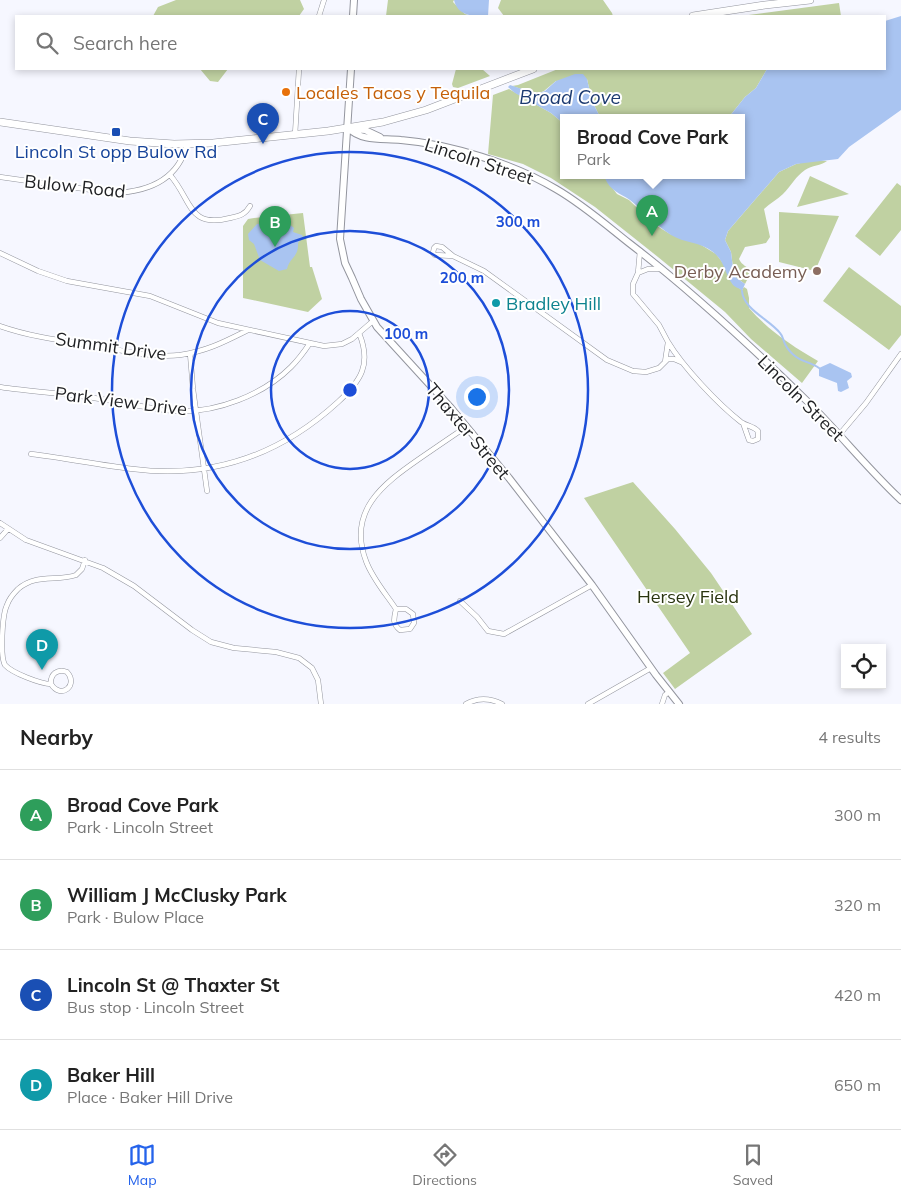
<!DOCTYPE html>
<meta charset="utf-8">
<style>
:root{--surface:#fff;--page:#f2f2f2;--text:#222;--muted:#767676;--line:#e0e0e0;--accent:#2563eb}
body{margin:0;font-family:Mulish,sans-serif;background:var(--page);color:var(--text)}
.controls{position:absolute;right:15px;bottom:15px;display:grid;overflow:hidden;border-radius:0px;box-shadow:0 2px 8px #0003}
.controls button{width:45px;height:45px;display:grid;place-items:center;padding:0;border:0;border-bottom:1px solid var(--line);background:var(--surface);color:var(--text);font:25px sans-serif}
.you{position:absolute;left:476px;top:396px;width:18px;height:18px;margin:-12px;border:4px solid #fff;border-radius:50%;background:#1a73e8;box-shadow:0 0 0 8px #1a73e833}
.badge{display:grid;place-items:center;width:32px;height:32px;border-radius:50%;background:var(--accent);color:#fff;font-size:16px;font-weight:700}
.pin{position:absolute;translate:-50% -41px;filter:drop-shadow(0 1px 2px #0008)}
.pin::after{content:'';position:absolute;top:26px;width:18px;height:15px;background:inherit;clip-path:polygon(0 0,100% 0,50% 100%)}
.popup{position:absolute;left:560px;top:114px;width:185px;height:65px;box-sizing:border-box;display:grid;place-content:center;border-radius:0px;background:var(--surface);filter:drop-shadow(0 1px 4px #0005);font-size:16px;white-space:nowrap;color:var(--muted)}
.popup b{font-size:19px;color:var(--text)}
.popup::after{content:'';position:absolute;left:50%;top:100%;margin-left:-10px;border:10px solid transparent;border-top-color:var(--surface)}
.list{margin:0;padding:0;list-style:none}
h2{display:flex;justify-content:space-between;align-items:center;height:65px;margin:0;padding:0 20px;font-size:21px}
h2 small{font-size:16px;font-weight:400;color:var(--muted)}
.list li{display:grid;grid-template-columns:32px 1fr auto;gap:15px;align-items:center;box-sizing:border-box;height:90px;padding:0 20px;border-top:1px solid var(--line)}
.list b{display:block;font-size:19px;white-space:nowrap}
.list p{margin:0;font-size:16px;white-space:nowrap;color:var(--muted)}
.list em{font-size:16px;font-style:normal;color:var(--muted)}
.icon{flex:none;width:28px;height:28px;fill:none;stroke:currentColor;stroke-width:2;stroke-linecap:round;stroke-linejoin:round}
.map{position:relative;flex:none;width:901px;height:704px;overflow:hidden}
.search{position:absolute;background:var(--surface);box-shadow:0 2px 8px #0003;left:15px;right:15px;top:15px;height:55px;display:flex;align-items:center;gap:12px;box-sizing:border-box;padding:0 18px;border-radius:0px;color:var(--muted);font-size:19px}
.sheet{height:425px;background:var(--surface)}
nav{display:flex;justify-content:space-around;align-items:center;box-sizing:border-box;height:70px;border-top:1px solid var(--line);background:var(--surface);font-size:14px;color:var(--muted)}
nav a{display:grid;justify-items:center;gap:2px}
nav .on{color:var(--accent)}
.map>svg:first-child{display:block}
.green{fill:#c0d1a2}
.water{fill:#a9c4f1}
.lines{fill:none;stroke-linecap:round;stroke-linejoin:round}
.stream{stroke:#a9c4f1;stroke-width:2}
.street-casing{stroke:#93959e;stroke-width:5.5}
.secondary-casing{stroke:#93959e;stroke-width:8}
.primary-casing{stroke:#93959e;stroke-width:8}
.street{stroke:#fff;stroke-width:4.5}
.secondary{stroke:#fff;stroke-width:6}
.primary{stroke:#fff;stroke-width:7}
.ring{fill:none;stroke:#1d4ed8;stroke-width:2.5}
.food-dot{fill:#e8710a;stroke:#fff;stroke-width:2}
.transit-dot{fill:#1a4fb4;stroke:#fff;stroke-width:2}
.education-dot{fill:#8d6e63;stroke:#fff;stroke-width:2}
.culture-dot{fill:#0f9aa8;stroke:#fff;stroke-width:2}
.labels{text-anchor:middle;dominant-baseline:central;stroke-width:4;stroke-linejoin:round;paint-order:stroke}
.food-label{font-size:18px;fill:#c56008;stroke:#fff;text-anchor:start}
.transit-label{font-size:18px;fill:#164399;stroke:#fff}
.street-label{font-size:18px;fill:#212225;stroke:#fff}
.education-label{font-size:18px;fill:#785e54;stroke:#fff;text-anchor:end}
.culture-label{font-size:18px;fill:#0d838f;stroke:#fff;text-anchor:start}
.park-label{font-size:18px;fill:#29340f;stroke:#fff}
.water-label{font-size:19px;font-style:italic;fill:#1c3a70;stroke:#fff}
.centre{fill:#1d4ed8;stroke:#fff;stroke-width:2.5}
.ring-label{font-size:15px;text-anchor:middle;font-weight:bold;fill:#1d4ed8;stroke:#fff;stroke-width:4;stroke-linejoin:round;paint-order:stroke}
</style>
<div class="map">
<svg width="901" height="704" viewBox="0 0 901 704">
<rect width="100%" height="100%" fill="#f6f7ff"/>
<path class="green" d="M176,0h124l4,9 -5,7h-146l5,-9z
M388,0h66l-1,2 12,12 6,2h-85z
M501,0h102l9,13 1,3h-109l-6,-8z
M839,3l2,13h-100z
M200,69h28l-10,13 -8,-1z
M456,69h26l8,7 -32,12 -5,-1 -1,-3z
M558,69h209l-11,19 -11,9 -16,20h-129l-8,-16 -5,-22 -31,2 -12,10 -7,3 -25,-8 6,-1z
M509,89l42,24 12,10v52h34l8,3 12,16 12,6 25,24 16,10 28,9 18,11 7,9 10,21 9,6 2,-3 3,2 2,9v10c19,22 43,38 69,53l-16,22 -51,-44 -26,-27 -67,-55 -63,-50 -44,-29 -28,-14 -35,-10 5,-59z
M814,160l13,1c-6,5 -15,4 -22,9 -9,6 -14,16 -22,24 -6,6 -13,9 -19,15l6,28 -4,6 -21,4 -6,12c3,7 9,7 12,13l-6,12 -11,-8 -3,-24 -6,-12 3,-9 51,-59 17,-8z
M810,176l39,18 -52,13z
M897,183l4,3v44l-21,26 -25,-20z
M779,212l60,4 -24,55 -36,-9z
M303,213l7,54h2l10,32 -14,13 -65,-14v-72l5,-7 6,-1z
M849,267l52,39v29l-12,15 -66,-49z
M633,482l42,47 36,44 41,61 -77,55 -12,-16 27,-20 -106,-155z"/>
<path class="water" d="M454,0h35l-1,16c-14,0 -30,1 -34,-16z
M901,16v94l-52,37 -11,12 -42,5 -17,8 -51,59 -3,9 6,12 3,24 11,8 -3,7c-2,-3 -6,-3 -9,-6 -8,-10 -8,-24 -20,-33 -12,-10 -29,-9 -42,-17 -16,-10 -27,-24 -41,-35 -10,-7 -20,-9 -25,-22l-8,-3h144v-58h-12l16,-20 11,-9 11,-19h118v-48z
M575,74h8l4,5 5,22 8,16h-37v6l-12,-10 -36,-20 -7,-6 2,-2 27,9 8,-3 11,-10z
M290,215l-2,8 6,5 -1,4 9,3 1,2 -5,6c1,14 -8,14 -11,26l-8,2 -19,-11 -6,-16 -5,-4 -1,-6 9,-10c9,-1 15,1 21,-8z
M830,363l21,10 1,4 -5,4 2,7 -8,4 -3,-1 -1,-8 -18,-7v-8z"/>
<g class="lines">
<path class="stream" d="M742,291c1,18 28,29 38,42 3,3 3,7 5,11 2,4 6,9 10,12 7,6 16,6 24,12"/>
<g class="street-casing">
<path id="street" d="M319,16l5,-16
M295,135l4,-66
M170,175c22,25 18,54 60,43 9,-2 15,-3 20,-12
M0,177l113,16c34,-1 65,-12 74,-49
M0,253l38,18 29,10 83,15 68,27 106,23 18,-2 10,-5 21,-18
M453,256l-11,-9 -6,-1 -2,2 -1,5 2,2 18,1 31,15 123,89 26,11 13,1 13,-4 6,-6 3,-20 -9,-17 -26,-31v-10l5,-11 2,-22
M638,273l10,-4h13
M0,326c31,11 65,15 97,20 27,5 57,12 83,9 27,-4 44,-13 68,-25
M668,342c15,25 50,62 73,80 6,4 12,4 17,9v8l-5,2 -4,-1 -6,-17
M190,353l3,36 14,102
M665,362l3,-3h6l7,3
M0,387c31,5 63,6 94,11 28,4 55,11 83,13 39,2 86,-16 114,-44 7,-7 13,-15 19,-24
M839,435l27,-32 35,-49
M31,454c34,4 68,11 102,15 79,10 146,-13 205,-67 23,-21 34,-38 21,-69
M0,523l26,17 77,28 31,18 58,44 19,12 23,6 42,4 23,6 13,10 6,12 3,24
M0,538l8,-9
M460,601l17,16 11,14 16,3 88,-49
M396,609h10l7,5 1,9 -4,6 -10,1c-8,-6 -6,-12 -4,-21 -10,-15 -24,-31 -30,-48 -19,-50 17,-77 53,-102 16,-11 32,-22 47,-32
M51,684c-1,-10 7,-16 16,-12 12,13 -6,28 -16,12 -10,0 -39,-11 -46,-19 -5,-8 -3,-50 2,-60 2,-6 6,-11 11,-16 19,-16 38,-7 58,-14l6,-6 3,-9
M466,704c11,-6 24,-6 36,0
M588,704l63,-36
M662,704l3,-9 4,-3"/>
</g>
<g class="secondary-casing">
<path id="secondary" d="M353,16l1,-16
M351,69l-11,170 5,24 7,15 9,21 16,28 74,81 58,70 83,107 64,90 23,29
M348,128c14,14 35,10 53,12 49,4 113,24 155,49 26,15 49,35 73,54 64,49 123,104 181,161 31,31 59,66 91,96
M351,129l14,1 15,7"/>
</g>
<g class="primary-casing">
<path id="primary" d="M693,16l72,-11 45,-5
M0,122l130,19 44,3 39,-1 115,-12 55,-9 43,-12 107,-41"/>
</g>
<use href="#street" class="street"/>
<use href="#secondary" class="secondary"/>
<use href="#primary" class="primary"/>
</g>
<g class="ring">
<circle cx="350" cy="390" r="79"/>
<circle cx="350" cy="390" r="159"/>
<circle cx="350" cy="390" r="238"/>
</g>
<circle class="food-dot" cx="286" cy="92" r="5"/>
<rect class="transit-dot" x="111" y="127" width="10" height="10" rx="2.5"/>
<circle class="education-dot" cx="817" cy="271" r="5"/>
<circle class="culture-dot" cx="496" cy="303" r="5"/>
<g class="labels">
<g class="food-label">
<text x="296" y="92">Locales Tacos y Tequila</text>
</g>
<g class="transit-label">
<text x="116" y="151">Lincoln St opp Bulow Rd</text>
</g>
<g class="street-label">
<text transform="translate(479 161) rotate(18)">Lincoln Street</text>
<text transform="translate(75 186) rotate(6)">Bulow Road</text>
<text transform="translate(111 346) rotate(8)">Summit Drive</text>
<text transform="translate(801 398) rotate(45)">Lincoln Street</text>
<text transform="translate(121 401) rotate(7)">Park View Drive</text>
<text transform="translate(468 431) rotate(50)">Thaxter Street</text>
</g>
<g class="education-label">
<text x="807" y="271">Derby Academy</text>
</g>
<g class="culture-label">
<text x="506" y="303">Bradley Hill</text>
</g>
<g class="park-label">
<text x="688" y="596">Hersey Field</text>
</g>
<g class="water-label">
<text x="570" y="97">Broad Cove</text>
</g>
</g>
<circle cx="350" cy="390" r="8" class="centre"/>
<g class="ring-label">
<text x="518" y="227">300 m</text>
<text x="462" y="283">200 m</text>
<text x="406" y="339">100 m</text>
</g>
</svg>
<div class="controls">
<button><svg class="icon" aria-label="locate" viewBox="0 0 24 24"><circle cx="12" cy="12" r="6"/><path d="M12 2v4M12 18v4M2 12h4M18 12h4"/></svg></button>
</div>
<div class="you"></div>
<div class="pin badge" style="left:652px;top:236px;background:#2e9e5b">A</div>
<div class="popup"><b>Broad Cove Park</b>Park</div>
<div class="pin badge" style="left:275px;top:247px;background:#2e9e5b">B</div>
<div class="pin badge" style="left:263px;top:144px;background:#1a4fb4">C</div>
<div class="pin badge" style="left:42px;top:670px;background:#0f9aa8">D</div>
<div class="search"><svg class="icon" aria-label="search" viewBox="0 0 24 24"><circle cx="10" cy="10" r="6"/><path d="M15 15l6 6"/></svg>Search here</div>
</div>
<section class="sheet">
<h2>Nearby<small>4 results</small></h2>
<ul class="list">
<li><span class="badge" style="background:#2e9e5b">A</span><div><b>Broad Cove Park</b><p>Park · Lincoln Street</p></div><em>300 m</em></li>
<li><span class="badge" style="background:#2e9e5b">B</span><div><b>William J McClusky Park</b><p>Park · Bulow Place</p></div><em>320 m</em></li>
<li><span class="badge" style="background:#1a4fb4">C</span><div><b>Lincoln St @ Thaxter St</b><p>Bus stop · Lincoln Street</p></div><em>420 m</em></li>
<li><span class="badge" style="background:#0f9aa8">D</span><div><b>Baker Hill</b><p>Place · Baker Hill Drive</p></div><em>650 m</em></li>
</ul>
</section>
<nav>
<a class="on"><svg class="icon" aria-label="map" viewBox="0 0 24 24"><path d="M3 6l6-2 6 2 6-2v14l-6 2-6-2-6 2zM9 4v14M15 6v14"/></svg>Map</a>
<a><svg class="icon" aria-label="directions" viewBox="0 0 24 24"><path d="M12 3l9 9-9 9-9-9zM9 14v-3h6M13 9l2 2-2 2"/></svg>Directions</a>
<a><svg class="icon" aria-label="saved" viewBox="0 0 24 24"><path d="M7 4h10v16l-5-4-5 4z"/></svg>Saved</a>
</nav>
